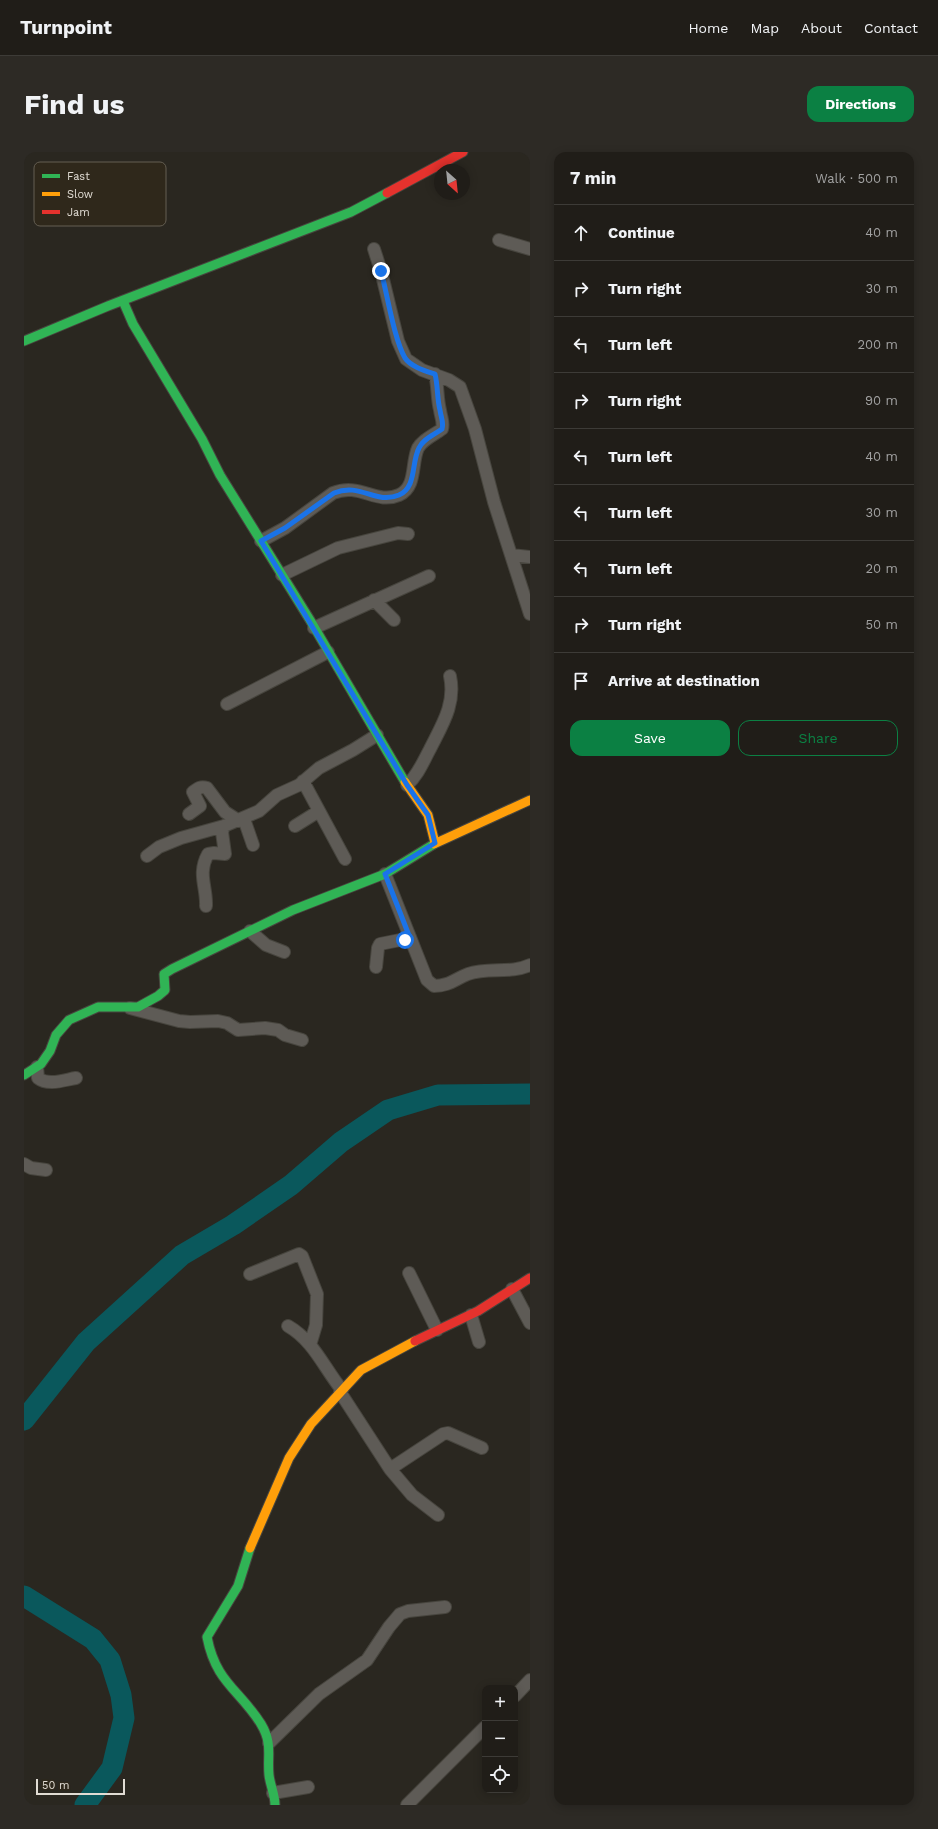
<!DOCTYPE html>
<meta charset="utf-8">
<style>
:root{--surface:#201d18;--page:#2d2a25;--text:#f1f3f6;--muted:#a2a2a2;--line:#3d3b37;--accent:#0b8043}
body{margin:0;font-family:"Work Sans",sans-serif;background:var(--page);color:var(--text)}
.controls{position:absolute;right:12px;bottom:12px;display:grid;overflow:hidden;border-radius:8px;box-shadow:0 2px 10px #0003}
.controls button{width:36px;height:36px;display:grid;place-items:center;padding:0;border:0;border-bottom:1px solid var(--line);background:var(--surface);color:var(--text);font:20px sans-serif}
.compass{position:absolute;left:410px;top:12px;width:36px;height:36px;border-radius:50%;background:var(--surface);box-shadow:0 2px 10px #0003;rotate:153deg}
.scale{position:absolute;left:12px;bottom:10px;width:89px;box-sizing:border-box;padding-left:4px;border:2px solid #e1dcd4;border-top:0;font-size:11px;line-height:14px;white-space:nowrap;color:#e1dcd4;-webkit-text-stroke:3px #2f281b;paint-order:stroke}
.stop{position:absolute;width:12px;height:12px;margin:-9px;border:3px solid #1a73e8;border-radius:50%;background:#fff}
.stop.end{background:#1a73e8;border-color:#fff;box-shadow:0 1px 4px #0008}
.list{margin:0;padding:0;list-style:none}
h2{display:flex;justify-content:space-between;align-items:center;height:52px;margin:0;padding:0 16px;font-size:17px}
h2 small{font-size:13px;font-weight:400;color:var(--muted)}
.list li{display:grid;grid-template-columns:26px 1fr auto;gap:12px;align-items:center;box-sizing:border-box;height:56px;padding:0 16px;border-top:1px solid var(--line)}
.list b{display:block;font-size:15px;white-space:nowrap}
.list em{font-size:13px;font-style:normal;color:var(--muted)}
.actions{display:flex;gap:8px;padding:12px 16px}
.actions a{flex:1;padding:9px 0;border:1px solid var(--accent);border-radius:12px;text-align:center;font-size:14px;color:var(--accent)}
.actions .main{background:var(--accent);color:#fff}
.icon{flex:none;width:22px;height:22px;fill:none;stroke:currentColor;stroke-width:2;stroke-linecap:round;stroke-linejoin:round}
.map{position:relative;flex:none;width:506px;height:1653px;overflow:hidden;border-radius:12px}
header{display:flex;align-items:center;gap:24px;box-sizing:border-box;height:56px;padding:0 20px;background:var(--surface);border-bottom:1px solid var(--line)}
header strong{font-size:19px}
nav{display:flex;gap:22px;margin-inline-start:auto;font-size:14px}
.intro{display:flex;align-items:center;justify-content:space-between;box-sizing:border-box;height:96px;padding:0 24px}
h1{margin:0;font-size:28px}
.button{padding:10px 18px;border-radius:12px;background:var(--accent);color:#fff;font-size:14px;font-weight:700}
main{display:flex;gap:24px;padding:0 24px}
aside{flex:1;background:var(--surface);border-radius:12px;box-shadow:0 2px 10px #0003}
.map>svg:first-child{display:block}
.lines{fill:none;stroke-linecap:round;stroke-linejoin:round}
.river{stroke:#0a585c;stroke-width:21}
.street-casing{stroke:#47453e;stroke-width:14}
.fast-casing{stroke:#47453e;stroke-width:11}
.slow-casing{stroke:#47453e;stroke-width:11}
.jam-casing{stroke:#47453e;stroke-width:11}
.street{stroke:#5e5b56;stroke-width:12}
.fast{stroke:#30b455;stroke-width:9}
.slow{stroke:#ff9f0a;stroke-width:9}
.jam{stroke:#e5322d;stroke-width:9}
.route{stroke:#1a73e8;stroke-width:5}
.key{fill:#2f281b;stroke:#645e52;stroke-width:1}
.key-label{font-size:11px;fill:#e1dcd4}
</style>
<header>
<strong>Turnpoint</strong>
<nav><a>Home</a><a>Map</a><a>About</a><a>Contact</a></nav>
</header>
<div class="intro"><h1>Find us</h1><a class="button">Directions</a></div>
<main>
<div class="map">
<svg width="506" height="1653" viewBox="0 0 506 1653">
<rect width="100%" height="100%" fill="#2a2720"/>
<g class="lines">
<path class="river" d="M0,1268l62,-78 96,-87 51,-30 58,-40 50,-43 47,-32 50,-15 92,-1
M0,1444l69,43 17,21 11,35 3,23 -12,50 -27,37"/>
<g class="street-casing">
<path id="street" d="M475,88l31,9
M350,97l7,22 17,70 8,18 16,11 27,10 11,7 15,42 19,73 36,112
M237,389l24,-13 48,-35c27,-11 43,12 66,2 18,-8 12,-32 19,-47 5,-9 16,-13 24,-19 2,-7 -1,-11 -2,-19 -3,-11 -2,-24 -5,-36
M487,403l19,2
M258,423l56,-27 60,-15 10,1
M350,448l20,20
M290,476l115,-52
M203,552l101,-52
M279,629l42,78
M383,633c11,-10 16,-23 23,-36 12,-24 26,-45 20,-73
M165,662l11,-8 -7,-14c5,-4 8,-6 14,-4l18,24 14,9
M220,667l9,26
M271,674l24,-15
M123,704l12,-9 22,-9 43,-12 35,-15 18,-16 22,-10 20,-17 34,-18 24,-15
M361,722l42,106 7,6c15,0 21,-7 34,-12 20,-7 43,0 62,-9
M182,754c1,-19 -9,-32 2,-52l6,-1 11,1 -3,-22 2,-6
M226,779l16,14 18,7
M352,815l2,-19 2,-4 30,-6
M106,856l49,13 11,1 28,-1 9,2 11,7 27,-2 13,2 7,5 17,5
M13,915l1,11c10,8 26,2 38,0
M0,1012l7,4 15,2
M385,1121l28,57
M226,1122l49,-20 3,2 15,38 -1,31 -6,20
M488,1137l18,34
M447,1163l8,27
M264,1174c26,15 36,42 54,64
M316,1240l50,77 22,26 26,20
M366,1317l53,-35 5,-1 34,15
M491,1544l15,-16
M245,1591l50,-49 48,-34 22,-33 11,-13 8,-3 37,-4
M249,1641l35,-6
M383,1653l78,-78"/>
</g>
<g class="fast-casing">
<path id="fast" d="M99,149l10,23 69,115 18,36 90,145 95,162
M0,189l84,-35 243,-94 36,-19
M0,923l17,-11 9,-13 6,-16 13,-15 29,-13h40l20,-11 7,-6 -1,-16 8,-5 121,-59 92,-36 49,-30
M226,1396l-12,38 -31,51c9,46 32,52 54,87 12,20 6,31 8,51 1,10 6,19 6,30"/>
</g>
<g class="slow-casing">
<path id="slow" d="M381,630l23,33 7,28
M410,692l96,-44
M226,1396l39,-90 22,-34 50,-54 54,-29"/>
</g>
<g class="jam-casing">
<path id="jam" d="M363,41l76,-41
M391,1189l63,-30 52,-33"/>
</g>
<use href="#street" class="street"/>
<use href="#fast" class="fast"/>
<use href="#slow" class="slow"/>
<use href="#jam" class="jam"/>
</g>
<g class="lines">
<path class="route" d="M357,119c6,22 13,68 24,87 6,9 21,13 30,16 3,12 2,25 5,36 1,8 4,12 2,19 -8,6 -19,10 -23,19 -8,15 -2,39 -20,47 -24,10 -38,-13 -65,-2l-49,35 -24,13 146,244 21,30 7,28 -50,31 25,64 -5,2"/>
</g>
<rect x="10" y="10" width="132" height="64" rx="6" class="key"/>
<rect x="18" y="22" width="18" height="4" fill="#30b455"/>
<rect x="18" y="40" width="18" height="4" fill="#ff9f0a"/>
<rect x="18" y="58" width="18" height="4" fill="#e5322d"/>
<g class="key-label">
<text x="43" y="28">Fast</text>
<text x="43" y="46">Slow</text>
<text x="43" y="64">Jam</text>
</g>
</svg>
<div class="controls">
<button>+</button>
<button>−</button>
<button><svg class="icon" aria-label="locate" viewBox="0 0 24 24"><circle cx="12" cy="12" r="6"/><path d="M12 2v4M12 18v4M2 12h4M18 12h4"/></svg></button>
</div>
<svg class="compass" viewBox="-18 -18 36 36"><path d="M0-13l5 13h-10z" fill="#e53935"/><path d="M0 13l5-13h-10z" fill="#a2a2a2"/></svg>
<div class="scale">50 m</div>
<div class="stop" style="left:381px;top:788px"></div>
<div class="stop end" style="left:357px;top:119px"></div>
</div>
<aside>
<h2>7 min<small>Walk · 500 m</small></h2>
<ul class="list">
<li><svg class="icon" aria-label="ahead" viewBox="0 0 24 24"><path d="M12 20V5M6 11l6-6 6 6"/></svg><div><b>Continue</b></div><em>40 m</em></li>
<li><svg class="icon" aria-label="right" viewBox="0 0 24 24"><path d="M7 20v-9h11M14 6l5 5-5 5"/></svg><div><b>Turn right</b></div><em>30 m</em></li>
<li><svg class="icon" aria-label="left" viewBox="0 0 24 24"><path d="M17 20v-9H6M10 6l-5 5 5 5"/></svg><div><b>Turn left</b></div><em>200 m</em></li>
<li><svg class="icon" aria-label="right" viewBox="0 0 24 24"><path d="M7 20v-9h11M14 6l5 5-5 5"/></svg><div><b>Turn right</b></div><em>90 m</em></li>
<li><svg class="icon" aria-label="left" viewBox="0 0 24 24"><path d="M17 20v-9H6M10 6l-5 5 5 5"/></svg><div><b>Turn left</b></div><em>40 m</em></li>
<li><svg class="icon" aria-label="left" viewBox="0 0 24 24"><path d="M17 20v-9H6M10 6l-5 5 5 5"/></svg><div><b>Turn left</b></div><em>30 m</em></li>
<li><svg class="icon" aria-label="left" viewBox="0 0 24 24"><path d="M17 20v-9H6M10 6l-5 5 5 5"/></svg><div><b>Turn left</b></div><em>20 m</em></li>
<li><svg class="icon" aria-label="right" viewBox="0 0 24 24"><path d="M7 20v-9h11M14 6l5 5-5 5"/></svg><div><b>Turn right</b></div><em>50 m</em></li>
<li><svg class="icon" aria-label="arrive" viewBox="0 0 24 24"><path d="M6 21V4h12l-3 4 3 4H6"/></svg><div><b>Arrive at destination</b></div></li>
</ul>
<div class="actions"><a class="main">Save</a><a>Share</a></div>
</aside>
</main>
